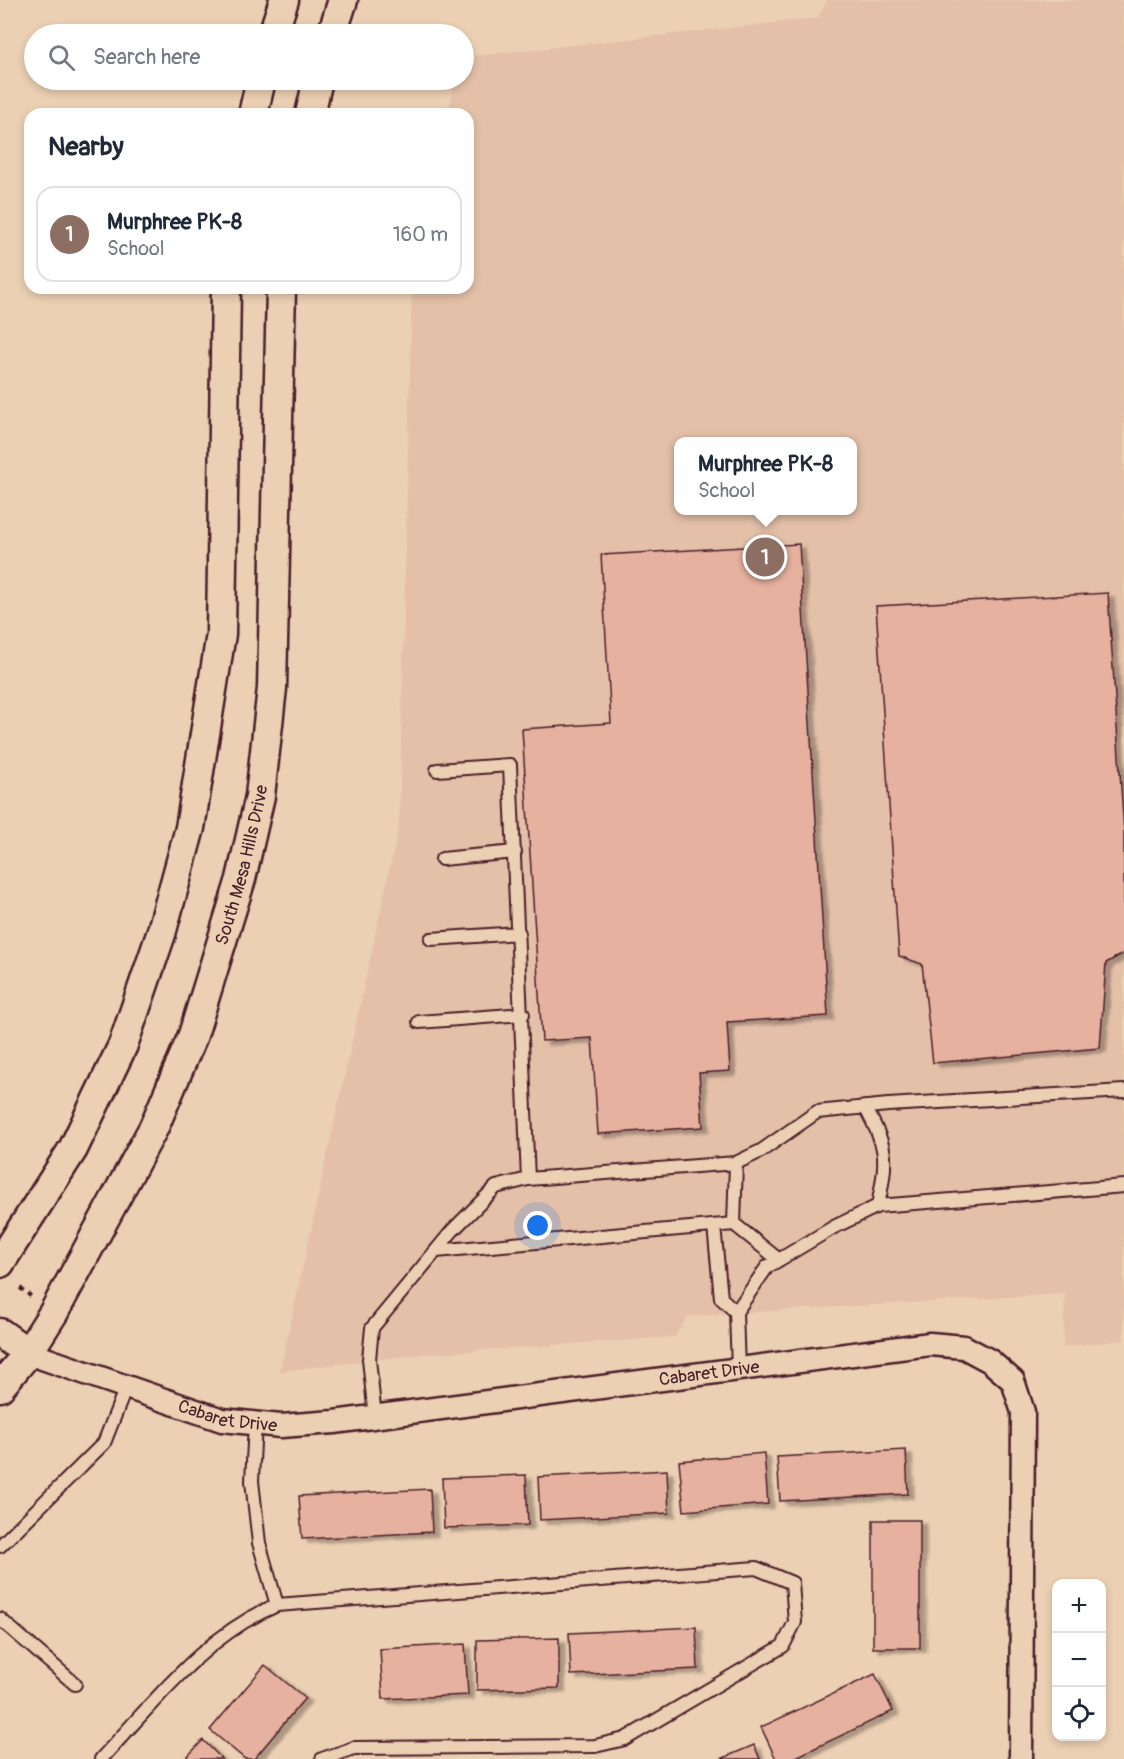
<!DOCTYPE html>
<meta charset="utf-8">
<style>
:root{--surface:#fff;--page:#f6f6f7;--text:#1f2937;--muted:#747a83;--line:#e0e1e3;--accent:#4a1f2b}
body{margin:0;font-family:Pangolin,sans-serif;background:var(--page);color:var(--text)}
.controls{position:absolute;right:18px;bottom:18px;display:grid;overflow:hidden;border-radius:12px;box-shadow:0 3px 9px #0003}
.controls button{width:54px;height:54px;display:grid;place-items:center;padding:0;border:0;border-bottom:2px solid var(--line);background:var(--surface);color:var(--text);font:30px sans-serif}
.you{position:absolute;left:538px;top:1226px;width:21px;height:21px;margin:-15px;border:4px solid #fff;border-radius:50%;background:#1a73e8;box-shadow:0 0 0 9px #1a73e833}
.badge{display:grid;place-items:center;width:39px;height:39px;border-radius:50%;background:var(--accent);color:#fff;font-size:20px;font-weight:700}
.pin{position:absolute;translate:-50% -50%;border:3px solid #fff;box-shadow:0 2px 6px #0006}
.popup{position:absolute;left:674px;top:437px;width:183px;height:78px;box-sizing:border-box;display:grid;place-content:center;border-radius:12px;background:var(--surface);filter:drop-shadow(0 2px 4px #0005);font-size:20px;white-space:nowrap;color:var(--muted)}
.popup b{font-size:22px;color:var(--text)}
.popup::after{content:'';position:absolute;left:50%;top:100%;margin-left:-12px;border:12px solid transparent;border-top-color:var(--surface)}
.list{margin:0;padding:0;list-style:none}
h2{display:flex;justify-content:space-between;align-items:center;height:78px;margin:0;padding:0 24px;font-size:26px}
h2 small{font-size:20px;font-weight:400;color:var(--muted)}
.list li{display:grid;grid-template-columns:39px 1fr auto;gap:18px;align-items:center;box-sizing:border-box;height:96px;margin:0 12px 12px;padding:0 12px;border:2px solid var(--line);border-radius:18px}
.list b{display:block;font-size:22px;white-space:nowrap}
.list p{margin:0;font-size:20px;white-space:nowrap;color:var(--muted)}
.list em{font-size:20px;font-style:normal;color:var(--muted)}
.icon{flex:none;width:33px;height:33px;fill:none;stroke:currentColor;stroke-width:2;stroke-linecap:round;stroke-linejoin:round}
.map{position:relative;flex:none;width:1124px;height:1759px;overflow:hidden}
.search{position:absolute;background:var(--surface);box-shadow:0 3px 9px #0003;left:24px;top:24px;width:450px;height:66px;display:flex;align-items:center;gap:15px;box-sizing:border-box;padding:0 21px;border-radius:33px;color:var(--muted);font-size:22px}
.panel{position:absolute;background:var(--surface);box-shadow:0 3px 9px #0003;left:24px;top:108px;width:450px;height:186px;border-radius:18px}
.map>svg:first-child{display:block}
.built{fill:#e4c0a8;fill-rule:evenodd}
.building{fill:#e6b19e;stroke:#4a1f2b;stroke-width:1.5;filter:url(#shadow)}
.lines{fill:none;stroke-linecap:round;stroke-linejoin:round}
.service-casing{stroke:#4a1f2b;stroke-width:16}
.minor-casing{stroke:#4a1f2b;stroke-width:27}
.tertiary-casing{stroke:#4a1f2b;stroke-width:33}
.path{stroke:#4a1f2b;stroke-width:4;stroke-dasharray:4.5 4.5;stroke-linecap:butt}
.service{stroke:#ecd0b3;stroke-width:12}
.minor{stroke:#ecd0b3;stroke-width:22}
.tertiary{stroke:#ecd0b3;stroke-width:28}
.labels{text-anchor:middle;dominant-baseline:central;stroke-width:5;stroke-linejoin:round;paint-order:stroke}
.street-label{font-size:18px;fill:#4a1f2b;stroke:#ecd0b3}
</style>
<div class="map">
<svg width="1124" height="1759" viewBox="0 0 1124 1759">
<defs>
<filter id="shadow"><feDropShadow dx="6" dy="4" stdDeviation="1.5" flood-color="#0004"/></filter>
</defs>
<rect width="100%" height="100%" fill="#ecd0b3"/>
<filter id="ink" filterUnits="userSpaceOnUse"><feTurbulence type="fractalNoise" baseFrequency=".0167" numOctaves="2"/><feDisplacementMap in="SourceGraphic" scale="12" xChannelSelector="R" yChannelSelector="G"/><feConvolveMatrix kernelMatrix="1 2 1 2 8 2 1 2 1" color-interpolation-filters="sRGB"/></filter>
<g filter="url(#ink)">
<path class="built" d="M827,0h297v1340l-61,7 2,-53 -377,22 -13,21 -252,17 -143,17 119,-545 13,-538h56v-174h-20l7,-34h9v-23l354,-39zM678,442h174v68h-174z"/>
<path class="building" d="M799,544l29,472 -101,6 3,49 -31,2 4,54 -105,7 -6,-96 -50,3 -20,-312 89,-6 -10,-168z
M1108,593l16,239v121l-18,10 -6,85 -167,15 -11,-99 -23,-8 -23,-350z
M906,1450l2,44 -128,7 -3,-44z
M764,1453l4,51 -84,7 -5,-50z
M667,1470l2,43 -129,7 -2,-43z
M526,1475l2,50 -84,3 -2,-50z
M430,1489l2,43 -130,7 -3,-43z
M873,1520h47v128h-47z
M696,1627l2,42 -127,6 -2,-42z
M559,1638v50l-82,2v-50z
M465,1644l3,51 -85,4 -3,-50z
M265,1665l40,33 -51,61h-9l-35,-29z
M875,1674l18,37 -101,48h-16l-15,-32z
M203,1740l19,19h-37z
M754,1745l6,14h-39z"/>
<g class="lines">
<g class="service-casing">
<path id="service" d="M442,859l73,-7
M431,939l88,-6
M419,1022l104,-8
M865,1107c24,44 22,51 13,99
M528,1179l208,-16 25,-12 56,-39 71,-7 236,-14
M734,1224l45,36
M714,1226l7,72 15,14
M436,1251l298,-27 2,-61
M738,1369l-2,-57 31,-45 67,-40 44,-21 246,-20
M375,1417l-6,-58 3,-31 81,-98 43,-43 32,-8 -18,-414 -73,5
M255,1423l-3,58 7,62 18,62
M0,1546l104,-103 22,-56
M0,1619l75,65
M101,1759c53,-56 103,-124 176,-154l479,-37 36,15 3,39 -12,24 -158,93 -30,7 -241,2 -32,11"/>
</g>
<g class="minor-casing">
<g id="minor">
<path id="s1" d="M28,1353l194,67 59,6 53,-4 596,-78 34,3 26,14 23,20 10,31 -2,347"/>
</g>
</g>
<g class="tertiary-casing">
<g id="tertiary">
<path d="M273,34l11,-34"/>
<path d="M332,34l11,-34"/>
<path d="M253,114l8,-34"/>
<path d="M310,114l8,-34"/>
<path d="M0,1263l73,-114 50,-104 38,-111 29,-106 31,-194 5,-346"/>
<path d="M0,1333l28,20"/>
<path id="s2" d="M0,1387l28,-34 26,-41 100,-185 39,-92 48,-156 19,-83 12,-108 9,-400"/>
</g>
</g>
<path class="path" d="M20,1288l12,9"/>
<use href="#service" class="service"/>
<use href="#minor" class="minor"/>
<use href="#tertiary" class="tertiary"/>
</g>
</g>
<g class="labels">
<g class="street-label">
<text stroke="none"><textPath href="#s2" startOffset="580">South Mesa Hills Drive</textPath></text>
<text stroke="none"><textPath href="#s1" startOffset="696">Cabaret Drive</textPath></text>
<text stroke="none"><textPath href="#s1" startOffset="210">Cabaret Drive</textPath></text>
</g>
</g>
</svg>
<div class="controls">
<button>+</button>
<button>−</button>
<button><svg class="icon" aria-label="locate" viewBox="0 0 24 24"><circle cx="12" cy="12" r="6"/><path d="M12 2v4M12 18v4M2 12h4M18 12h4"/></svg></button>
</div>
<div class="you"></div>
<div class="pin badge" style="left:765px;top:557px;background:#8d6e63">1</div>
<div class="popup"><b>Murphree PK-8</b>School</div>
<div class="search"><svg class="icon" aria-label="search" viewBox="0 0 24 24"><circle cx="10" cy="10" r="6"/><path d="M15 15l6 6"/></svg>Search here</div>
<section class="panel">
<h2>Nearby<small></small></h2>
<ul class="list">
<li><span class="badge" style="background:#8d6e63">1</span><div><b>Murphree PK-8</b><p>School</p></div><em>160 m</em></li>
</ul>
</section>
</div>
